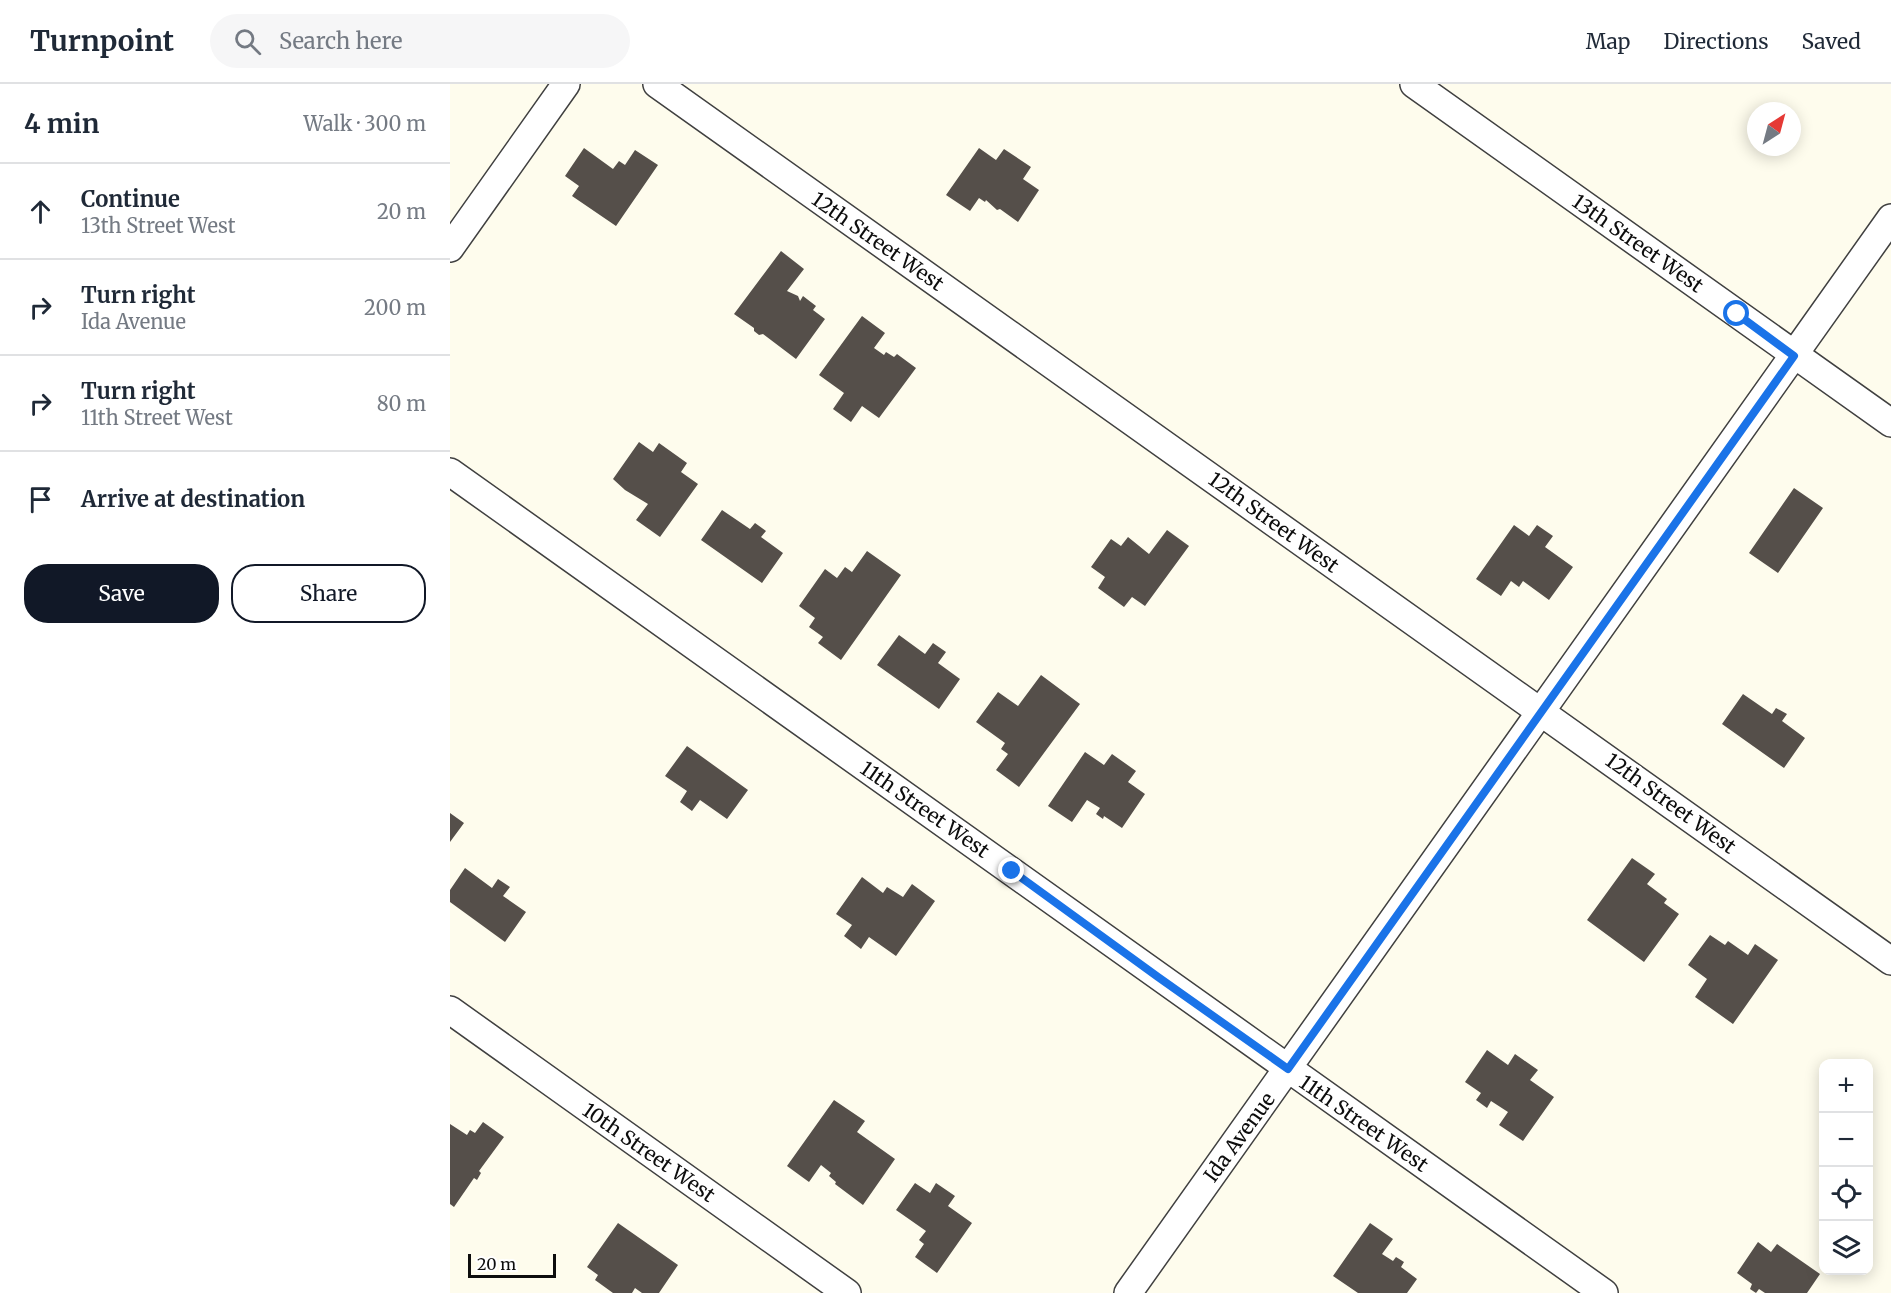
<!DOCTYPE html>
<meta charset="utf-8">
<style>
:root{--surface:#fff;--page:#f6f6f7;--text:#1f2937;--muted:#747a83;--line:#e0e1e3;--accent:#111827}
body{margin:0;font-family:Merriweather,serif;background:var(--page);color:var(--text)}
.controls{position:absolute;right:18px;bottom:18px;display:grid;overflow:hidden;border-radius:12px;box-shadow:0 3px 15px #0003}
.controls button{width:54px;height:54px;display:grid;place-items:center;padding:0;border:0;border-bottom:2px solid var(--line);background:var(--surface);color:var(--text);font:30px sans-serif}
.compass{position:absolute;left:1297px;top:18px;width:54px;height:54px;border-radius:50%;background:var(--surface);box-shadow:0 3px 15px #0003;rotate:36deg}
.scale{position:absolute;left:18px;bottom:15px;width:88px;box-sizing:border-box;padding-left:6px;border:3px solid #0d0d0d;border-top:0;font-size:16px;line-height:21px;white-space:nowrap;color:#0d0d0d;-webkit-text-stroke:4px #fff;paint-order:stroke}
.stop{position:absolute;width:18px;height:18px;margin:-14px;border:4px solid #1a73e8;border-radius:50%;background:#fff}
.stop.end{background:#1a73e8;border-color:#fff;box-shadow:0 2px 6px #0008}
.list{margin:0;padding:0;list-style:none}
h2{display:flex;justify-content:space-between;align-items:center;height:78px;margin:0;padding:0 24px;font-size:26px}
h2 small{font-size:20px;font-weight:400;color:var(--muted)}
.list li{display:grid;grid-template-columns:39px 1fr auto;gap:18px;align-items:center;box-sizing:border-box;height:96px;padding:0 24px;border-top:2px solid var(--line)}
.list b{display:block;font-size:22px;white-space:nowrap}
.list p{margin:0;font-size:20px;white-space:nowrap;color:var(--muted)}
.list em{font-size:20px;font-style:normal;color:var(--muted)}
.actions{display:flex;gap:12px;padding:18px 24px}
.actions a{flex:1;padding:14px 0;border:2px solid var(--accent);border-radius:24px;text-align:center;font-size:21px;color:var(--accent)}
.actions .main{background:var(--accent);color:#fff}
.icon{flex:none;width:33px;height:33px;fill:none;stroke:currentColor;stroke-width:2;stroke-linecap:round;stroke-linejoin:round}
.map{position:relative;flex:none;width:1441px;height:1209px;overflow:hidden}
header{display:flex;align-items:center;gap:36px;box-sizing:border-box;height:84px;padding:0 30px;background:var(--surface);border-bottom:2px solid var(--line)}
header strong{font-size:28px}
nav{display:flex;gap:33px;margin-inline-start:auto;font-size:21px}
.search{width:420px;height:54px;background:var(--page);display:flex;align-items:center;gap:15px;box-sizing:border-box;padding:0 21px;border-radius:33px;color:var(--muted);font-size:22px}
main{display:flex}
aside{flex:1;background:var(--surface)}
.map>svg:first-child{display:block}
.building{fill:#554f4a}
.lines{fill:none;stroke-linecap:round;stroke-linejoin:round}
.street-casing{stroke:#404040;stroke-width:30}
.street{stroke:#fff;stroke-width:27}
.route{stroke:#1a73e8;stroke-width:8}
.labels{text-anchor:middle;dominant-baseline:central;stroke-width:6;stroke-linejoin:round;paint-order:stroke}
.street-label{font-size:20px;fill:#0d0d0d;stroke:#fff}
</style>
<header>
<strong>Turnpoint</strong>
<div class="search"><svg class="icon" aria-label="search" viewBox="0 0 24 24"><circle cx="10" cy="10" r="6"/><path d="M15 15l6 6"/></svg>Search here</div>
<nav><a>Map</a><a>Directions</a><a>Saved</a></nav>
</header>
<main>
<aside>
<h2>4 min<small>Walk · 300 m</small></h2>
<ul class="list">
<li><svg class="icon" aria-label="ahead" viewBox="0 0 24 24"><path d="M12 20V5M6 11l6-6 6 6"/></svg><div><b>Continue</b><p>13th Street West</p></div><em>20 m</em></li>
<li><svg class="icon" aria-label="right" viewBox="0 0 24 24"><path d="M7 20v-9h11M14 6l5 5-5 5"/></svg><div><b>Turn right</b><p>Ida Avenue</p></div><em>200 m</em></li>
<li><svg class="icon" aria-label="right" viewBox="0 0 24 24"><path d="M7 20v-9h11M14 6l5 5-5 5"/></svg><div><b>Turn right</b><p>11th Street West</p></div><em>80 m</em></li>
<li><svg class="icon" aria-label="arrive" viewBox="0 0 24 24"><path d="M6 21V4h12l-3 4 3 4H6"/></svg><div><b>Arrive at destination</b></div></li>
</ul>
<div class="actions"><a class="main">Save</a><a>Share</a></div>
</aside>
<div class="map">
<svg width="1441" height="1209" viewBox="0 0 1441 1209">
<rect width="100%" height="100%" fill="#fefced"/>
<path class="building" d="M134,64l29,21 6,-8 6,4 10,-15 23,15 -42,61 -44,-30 7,-10 -14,-10z
M529,64l17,12 8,-11 27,18 -8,12 16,11 -21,32 -18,-13 -3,1 -11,-10 -1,2 -6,-4 -9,13 -24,-16z
M331,167l23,18 -17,22 11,5 2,5 3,-5 13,10 -3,4 12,9 -29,40 -33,-25 -4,1 -5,-4v-3l-20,-14z
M412,232l23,17 -11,15 10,7 2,-3 8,5 3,-3 19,14 -37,50 -17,-12 -11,16 -18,-13 11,-16 -25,-18z
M189,358l14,10 6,-9 28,20 -6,9 17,12 -38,53 -24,-17 12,-16 -23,-14 -12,-11z
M1344,404l29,20 -45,65 -29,-20z
M272,426l28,19 5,-6 11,8 -5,6 22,16 -21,30 -61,-43z
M1064,441l15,11 8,-11 16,11 -8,11 28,20 -24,33 -26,-19 -4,6 -8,-6 -10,15 -25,-17z
M717,446l22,16 -44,60 -13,-9 -8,10 -26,-19 7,-11 -14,-10 20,-28 10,7 7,-9 21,17z
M417,467l34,24 -60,85 -23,-17 5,-6 -14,-10 6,-9 -16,-12 26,-37 12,9 8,-11 7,5z
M449,551l26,19 8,-11 13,9 -8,11 22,16 -21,30 -62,-44z
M591,591l39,29 -61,83 -23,-17 12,-16 -7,-5 4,-6 -29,-21 22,-30 20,14z
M1293,610l29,20 4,-6 11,6 -5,7 23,17 -21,30 -62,-44z
M237,662l61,44 -21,29 -27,-19 -8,11 -12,-9 7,-11 -22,-15z
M635,668l19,13 8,-11 24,17 -8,11 17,12 -23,34 -18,-12 -1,3 -7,-5 4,-6 -13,-8 -15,22 -24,-16z
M0,729l14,10 -14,19z
M1182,774l23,16 -8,10 20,15 -3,4 15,11 -35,48 -57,-42z
M15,784l27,20 6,-9 12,8 -7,9 23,16 -21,30 -55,-40v-12z
M412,793l21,16 4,-6 16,10 9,-13 23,17 -39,55 -27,-19 -8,12 -17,-13 8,-11 -16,-11z
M1260,851l15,10 3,-4 20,14 7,-11 23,16 -45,64 -38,-27 12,-18 -19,-14z
M1037,966l21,15 7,-11 23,16 -8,10 24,17 -31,44 -24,-16 9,-13 -17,-11 -4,7 -11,-8 5,-7 -16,-11z
M384,1016l31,21 -8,11 38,27 -32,46 -28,-21 1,-2 -7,-6 2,-3 -10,-8 -12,17 -22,-16z
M33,1038l21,15 -25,34 2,2 -4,7 -3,-2 -20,29 -4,-3v-80l17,11 3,-5 5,3z
M465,1099l15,10 6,-10 19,13 -7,10 24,17 -35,50 -22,-16 9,-13 -5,-4 7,-9 -30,-21z
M168,1139l60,42 -19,28h-17l-7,-5 -3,5h-19l-18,-13 3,-5 -11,-8z
M920,1139l23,16 -11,15 11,7 3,-4 8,5 -3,5 16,12 -10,14h-49l-25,-17z
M1308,1158l13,10 6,-8 43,30 -13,19h-42l-6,-4 -3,4 -6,-4 2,-5 -15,-11z"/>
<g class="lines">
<g class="street-casing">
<path id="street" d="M207,0l1234,877
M964,0l477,339
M0,164l116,-164
M0,388l1154,821
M0,926l397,283
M678,1209l763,-1075"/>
</g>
<use href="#street" class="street"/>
</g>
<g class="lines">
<path class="route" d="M562,787l146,106 130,92 506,-713 -57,-42"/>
</g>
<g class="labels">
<g class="street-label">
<text transform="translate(428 157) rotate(35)">12th Street West</text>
<text transform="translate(1188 159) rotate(35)">13th Street West</text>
<text transform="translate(824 438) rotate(36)">12th Street West</text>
<text transform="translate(1221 719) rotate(36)">12th Street West</text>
<text transform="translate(475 725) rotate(35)">11th Street West</text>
<text transform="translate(914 1039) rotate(35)">11th Street West</text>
<text transform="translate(789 1053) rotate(-54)">Ida Avenue</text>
<text transform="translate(199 1068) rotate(35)">10th Street West</text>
</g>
</g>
</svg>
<div class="controls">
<button>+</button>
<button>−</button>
<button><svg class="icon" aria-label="locate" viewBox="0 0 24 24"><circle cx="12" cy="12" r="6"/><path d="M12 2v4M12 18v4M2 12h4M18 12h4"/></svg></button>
<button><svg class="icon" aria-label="layers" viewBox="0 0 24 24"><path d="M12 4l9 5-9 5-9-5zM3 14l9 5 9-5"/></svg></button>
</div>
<svg class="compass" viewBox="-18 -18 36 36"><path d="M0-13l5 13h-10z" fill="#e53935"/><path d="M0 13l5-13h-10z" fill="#747a83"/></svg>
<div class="scale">20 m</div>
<div class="stop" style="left:1287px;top:230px"></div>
<div class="stop end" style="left:562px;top:787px"></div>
</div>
</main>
